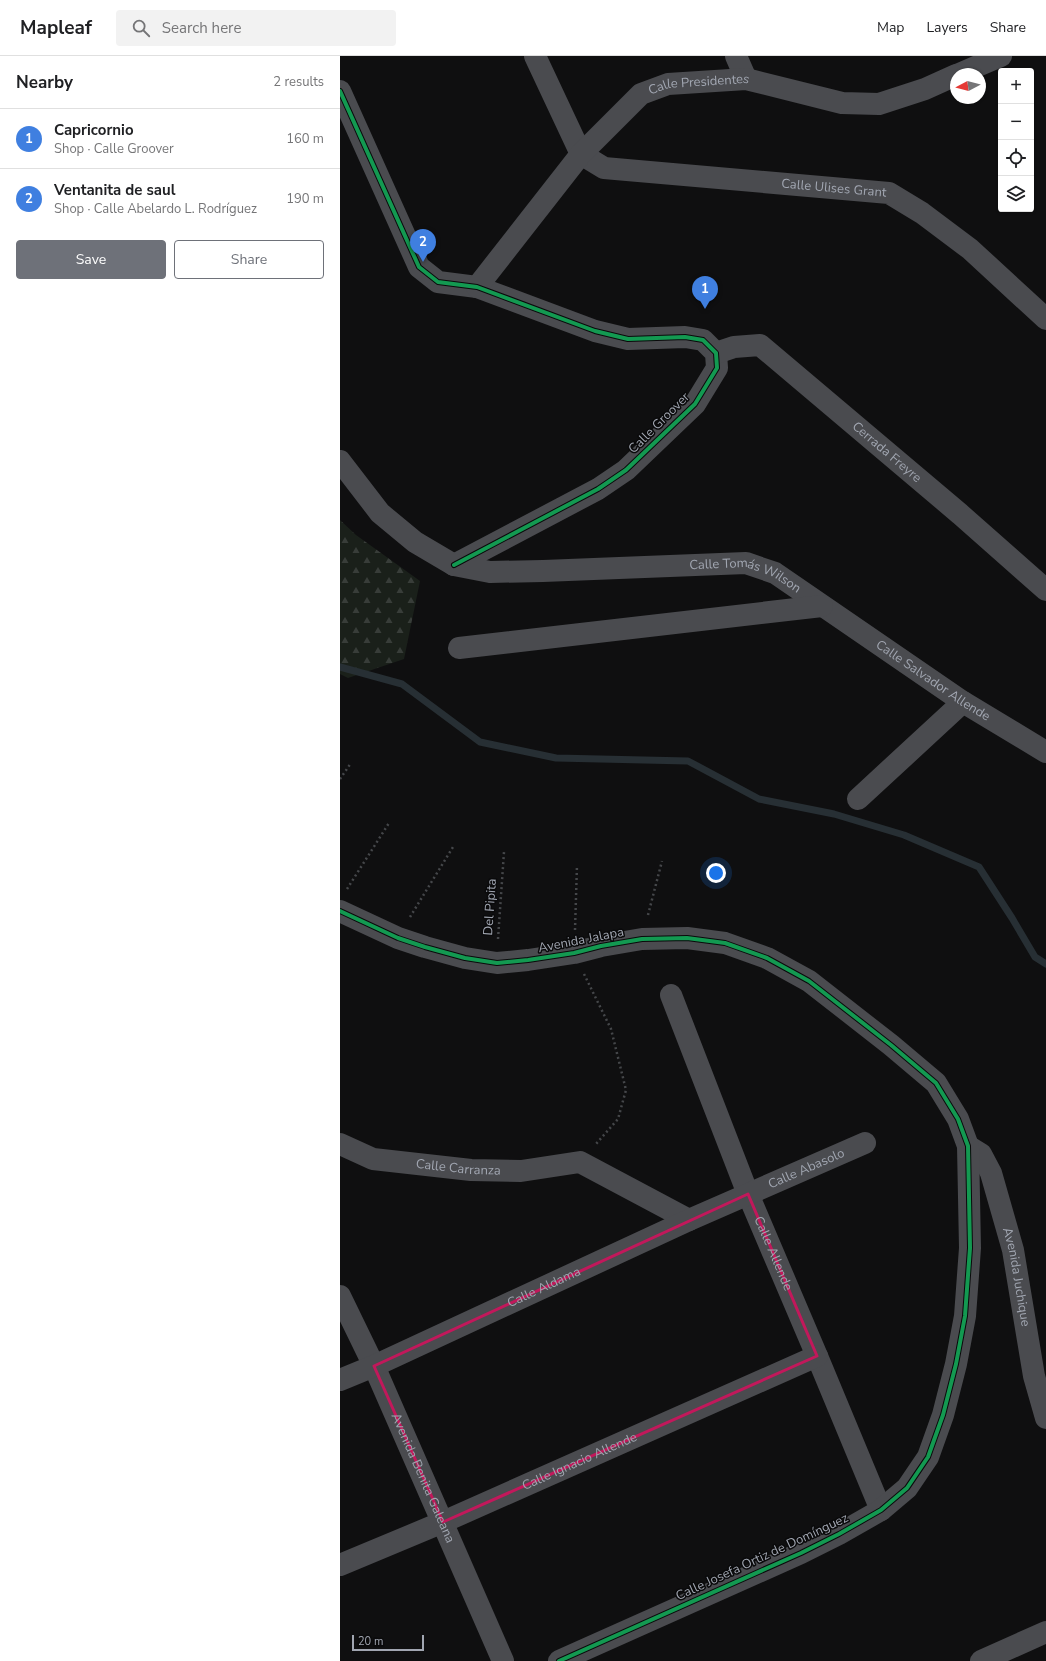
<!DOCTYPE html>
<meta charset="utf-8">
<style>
:root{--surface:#fff;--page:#f2f2f2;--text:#202124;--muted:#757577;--line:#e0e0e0;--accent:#6e7179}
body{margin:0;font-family:"Nunito Sans",sans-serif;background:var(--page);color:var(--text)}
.controls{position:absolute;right:12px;top:12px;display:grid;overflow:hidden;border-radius:4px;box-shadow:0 1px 3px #0004}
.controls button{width:36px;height:36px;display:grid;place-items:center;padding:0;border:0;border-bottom:1px solid var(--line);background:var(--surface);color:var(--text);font:20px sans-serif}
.compass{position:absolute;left:610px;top:12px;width:36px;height:36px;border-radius:50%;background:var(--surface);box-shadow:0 1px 3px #0004;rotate:263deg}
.scale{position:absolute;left:12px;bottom:10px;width:72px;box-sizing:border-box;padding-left:4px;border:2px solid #a1a6b1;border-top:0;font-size:11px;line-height:14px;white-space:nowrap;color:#a1a6b1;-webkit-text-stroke:3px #0a0a0b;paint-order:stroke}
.you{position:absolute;left:376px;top:817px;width:14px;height:14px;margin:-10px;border:3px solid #fff;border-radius:50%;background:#1a73e8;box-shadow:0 0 0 6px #1a73e833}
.badge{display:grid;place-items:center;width:26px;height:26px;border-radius:50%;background:var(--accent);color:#fff;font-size:13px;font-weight:700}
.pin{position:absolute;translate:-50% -33px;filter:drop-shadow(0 1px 2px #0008)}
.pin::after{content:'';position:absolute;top:21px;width:14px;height:12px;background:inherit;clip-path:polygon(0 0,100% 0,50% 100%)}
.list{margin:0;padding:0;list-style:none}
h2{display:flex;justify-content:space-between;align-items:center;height:52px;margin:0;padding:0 16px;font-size:17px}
h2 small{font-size:13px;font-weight:400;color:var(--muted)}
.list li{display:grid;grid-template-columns:26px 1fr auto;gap:12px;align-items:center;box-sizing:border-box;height:60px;padding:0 16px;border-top:1px solid var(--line)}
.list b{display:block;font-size:15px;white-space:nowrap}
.list p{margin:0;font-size:13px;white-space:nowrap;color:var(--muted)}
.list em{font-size:13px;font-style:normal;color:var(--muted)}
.actions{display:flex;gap:8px;padding:12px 16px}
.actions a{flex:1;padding:9px 0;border:1px solid var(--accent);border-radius:4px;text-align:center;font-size:14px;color:var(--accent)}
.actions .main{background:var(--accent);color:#fff}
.icon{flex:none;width:22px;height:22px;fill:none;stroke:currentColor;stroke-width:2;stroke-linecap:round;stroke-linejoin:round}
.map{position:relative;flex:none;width:706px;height:1605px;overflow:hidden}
header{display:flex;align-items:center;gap:24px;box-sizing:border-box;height:56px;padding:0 20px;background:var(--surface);border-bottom:1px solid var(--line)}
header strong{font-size:19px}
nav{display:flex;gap:22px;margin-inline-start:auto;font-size:14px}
.search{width:280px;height:36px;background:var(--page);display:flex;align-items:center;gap:10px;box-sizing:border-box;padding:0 14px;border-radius:4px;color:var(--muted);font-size:15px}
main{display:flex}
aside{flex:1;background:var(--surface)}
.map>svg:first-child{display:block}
.forest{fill:url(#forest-firs)}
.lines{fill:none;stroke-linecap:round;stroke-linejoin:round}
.stream{stroke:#272f34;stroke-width:7}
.path{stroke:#45474a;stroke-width:2.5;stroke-dasharray:2 3;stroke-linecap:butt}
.minor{stroke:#4a4b4f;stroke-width:22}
.tertiary{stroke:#4a4b4f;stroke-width:22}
.cycleway-casing{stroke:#0a0a0b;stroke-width:6}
.cycleway{stroke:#139951;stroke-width:4}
.marked{fill:none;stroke:#c2185b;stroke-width:3;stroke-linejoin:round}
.labels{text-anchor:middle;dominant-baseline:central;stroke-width:3;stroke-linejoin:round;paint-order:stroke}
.street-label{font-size:13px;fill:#a1a6b1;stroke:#0a0a0b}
</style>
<header>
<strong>Mapleaf</strong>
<div class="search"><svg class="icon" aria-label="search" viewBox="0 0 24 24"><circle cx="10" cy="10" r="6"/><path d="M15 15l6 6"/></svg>Search here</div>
<nav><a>Map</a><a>Layers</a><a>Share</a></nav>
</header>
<main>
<aside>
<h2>Nearby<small>2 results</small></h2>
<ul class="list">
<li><span class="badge" style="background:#3f7fe0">1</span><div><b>Capricornio</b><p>Shop · Calle Groover</p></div><em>160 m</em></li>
<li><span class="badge" style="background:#3f7fe0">2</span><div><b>Ventanita de saul</b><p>Shop · Calle Abelardo L. Rodríguez</p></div><em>190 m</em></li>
</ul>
<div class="actions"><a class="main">Save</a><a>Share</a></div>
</aside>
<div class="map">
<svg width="706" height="1605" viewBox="0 0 706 1605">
<defs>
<pattern id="forest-firs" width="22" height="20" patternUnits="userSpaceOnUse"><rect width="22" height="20" fill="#1a201a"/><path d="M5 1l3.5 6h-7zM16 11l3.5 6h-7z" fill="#383d39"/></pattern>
</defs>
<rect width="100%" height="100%" fill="#0f0f10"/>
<path class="forest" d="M0,464l16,15 64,46 -16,78 -56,19 -8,-4z"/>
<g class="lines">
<path class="stream" d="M0,611l62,17 78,58 76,16 132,3 71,38 75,15 70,21 75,32 33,51 23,39 11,7"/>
<path class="path" d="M0,723l11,-16
M7,833l42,-66
M308,859l14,-54
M70,861l43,-70
M235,874l2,-65
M158,883l6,-87
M244,918l27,55 15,61 -8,29 -22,25"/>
<g class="minor">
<path id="s1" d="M195,0l46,98 23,14 285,25 33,20 48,36 76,70"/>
<path d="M396,0l10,23"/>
<path d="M619,18l42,-18"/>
<path d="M0,35l79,176 19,15 39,5 118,44 33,8 57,-2 18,3 13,13 1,15 -22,36 -69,66 -28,19 -144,76"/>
<path id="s2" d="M137,231l104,-133 60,-60 27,-10 78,-5 96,24 37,1 46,-15 31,-14"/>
<path id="s3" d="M376,297l18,-6 26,-2 200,169 86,76"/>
<path id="s4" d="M0,405l40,52 35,29 39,23 36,7 53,-1 203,-8 29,10 188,129 83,50"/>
<path d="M119,592l363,-42"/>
<path d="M518,743l105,-97"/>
<path id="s5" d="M331,939l77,199 69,162 64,154"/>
<path id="s6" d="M0,1088l33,15 98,11 50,1 59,-9 109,58"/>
<path id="s7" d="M628,1090l13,8 10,19 22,77 21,126 12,42"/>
<path id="s8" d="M0,1240l34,70 129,295"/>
<path id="s9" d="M0,1324l34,-14 315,-146 176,-77"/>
<path id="s10" d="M0,1509l103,-43 374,-166"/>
<path d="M641,1605l65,-29"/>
</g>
<path class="tertiary" d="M0,855l58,27 27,9 40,11 32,5 31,-3 46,-7 27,-7 41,-7 45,-1 38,5 42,15 42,23 82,64 45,38 22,36 10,27 2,102 -5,68 -9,48 -13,51 -15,42 -21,31 -26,22 -42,24 -38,19 -242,108"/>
<g class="cycleway-casing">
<path id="cycleway" d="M0,35l79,176 19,15 39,5 118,44 33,8 57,-2 18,3 13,13 1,15 -22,36 -69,66 -28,19 -144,76
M0,855l58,27 27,9 40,11 32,5 31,-3 46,-7 27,-7 41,-7 45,-1 38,5 42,15 42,23 82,64 45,38 22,36 10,27 2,102 -5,68 -9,48 -13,51 -15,42 -21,31 -26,22 -42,24 -38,19 -242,108"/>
</g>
<use href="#cycleway" class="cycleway"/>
</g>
<path class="marked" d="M408,1138l69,162 -374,166 -69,-156z"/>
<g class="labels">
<g class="street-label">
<text stroke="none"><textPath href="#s2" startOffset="313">Calle Presidentes</textPath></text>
<text stroke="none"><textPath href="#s1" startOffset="366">Calle Ulises Grant</textPath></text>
<text transform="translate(319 367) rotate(-45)">Calle Groover</text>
<text stroke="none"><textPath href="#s3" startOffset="211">Cerrada Freyre</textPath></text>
<text stroke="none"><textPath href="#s4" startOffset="451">Calle Tomás Wilson</textPath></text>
<text stroke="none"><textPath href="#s4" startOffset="671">Calle Salvador Allende</textPath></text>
<text transform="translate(150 851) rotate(-86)">Del Pipita</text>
<text transform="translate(241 884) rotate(-11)">Avenida Jalapa</text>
<text stroke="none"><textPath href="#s6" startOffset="122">Calle Carranza</textPath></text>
<text stroke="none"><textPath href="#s9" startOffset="512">Calle Abasolo</textPath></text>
<text stroke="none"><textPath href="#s5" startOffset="278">Calle Allende</textPath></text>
<text stroke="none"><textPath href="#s7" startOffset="144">Avenida Juchique</textPath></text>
<text stroke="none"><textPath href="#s9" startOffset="224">Calle Aldama</textPath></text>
<text stroke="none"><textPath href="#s10" startOffset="261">Calle Ignacio Allende</textPath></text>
<text stroke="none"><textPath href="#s8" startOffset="200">Avenida Benita Galeana</textPath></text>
<text transform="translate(422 1501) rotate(-25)">Calle Josefa Ortiz de Domínguez</text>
</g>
</g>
</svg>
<div class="controls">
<button>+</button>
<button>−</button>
<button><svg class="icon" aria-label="locate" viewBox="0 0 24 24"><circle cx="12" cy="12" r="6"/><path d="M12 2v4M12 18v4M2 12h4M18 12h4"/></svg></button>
<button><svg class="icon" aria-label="layers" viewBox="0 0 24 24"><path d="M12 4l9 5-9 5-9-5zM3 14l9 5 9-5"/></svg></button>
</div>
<svg class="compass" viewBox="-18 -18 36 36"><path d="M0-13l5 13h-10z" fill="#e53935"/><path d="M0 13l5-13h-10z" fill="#757577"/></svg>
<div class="scale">20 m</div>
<div class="you"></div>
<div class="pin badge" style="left:365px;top:253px;background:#3f7fe0">1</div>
<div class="pin badge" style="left:83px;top:206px;background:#3f7fe0">2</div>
</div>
</main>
